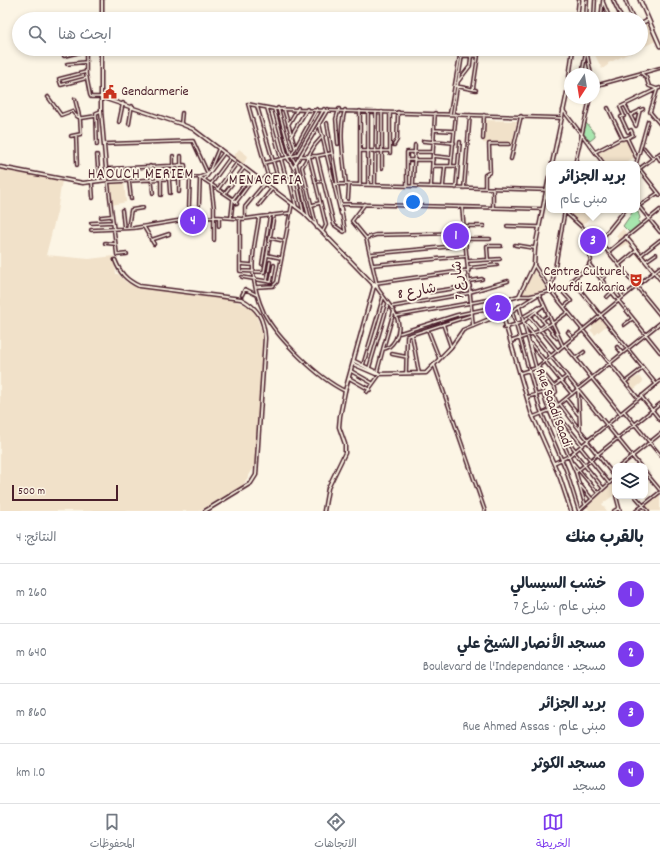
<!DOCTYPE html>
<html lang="ar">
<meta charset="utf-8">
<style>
:root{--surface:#fff;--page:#f2f2f3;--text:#1f2937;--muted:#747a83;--line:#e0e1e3;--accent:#7c3aed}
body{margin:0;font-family:Dekko,"Playpen Sans Arabic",sans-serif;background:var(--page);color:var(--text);direction:rtl}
.controls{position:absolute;right:12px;bottom:12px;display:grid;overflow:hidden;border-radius:8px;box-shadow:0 2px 6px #0003}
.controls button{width:36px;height:36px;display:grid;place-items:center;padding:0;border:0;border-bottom:1px solid var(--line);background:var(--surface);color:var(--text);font:20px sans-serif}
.compass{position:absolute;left:564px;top:68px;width:36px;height:36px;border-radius:50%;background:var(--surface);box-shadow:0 2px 6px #0003;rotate:192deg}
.scale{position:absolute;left:12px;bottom:10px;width:106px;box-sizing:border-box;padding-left:4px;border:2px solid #4a1f2b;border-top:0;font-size:11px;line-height:14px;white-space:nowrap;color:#4a1f2b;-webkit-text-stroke:3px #fcf5e5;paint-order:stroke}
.you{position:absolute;left:413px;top:202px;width:14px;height:14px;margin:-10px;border:3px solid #fff;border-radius:50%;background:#1a73e8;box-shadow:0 0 0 6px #1a73e833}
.badge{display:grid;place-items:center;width:26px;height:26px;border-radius:50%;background:var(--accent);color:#fff;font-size:13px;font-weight:700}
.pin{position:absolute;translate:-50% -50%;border:2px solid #fff;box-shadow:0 1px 4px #0006}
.popup{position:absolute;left:546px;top:161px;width:94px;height:52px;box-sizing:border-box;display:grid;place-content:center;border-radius:8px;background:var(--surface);filter:drop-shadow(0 1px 3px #0005);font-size:13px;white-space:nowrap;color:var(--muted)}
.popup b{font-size:15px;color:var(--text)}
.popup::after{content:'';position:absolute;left:50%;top:100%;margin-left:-8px;border:8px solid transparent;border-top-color:var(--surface)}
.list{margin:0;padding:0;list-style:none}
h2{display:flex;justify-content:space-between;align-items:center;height:52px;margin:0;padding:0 16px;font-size:17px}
h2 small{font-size:13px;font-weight:400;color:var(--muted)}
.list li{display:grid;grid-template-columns:26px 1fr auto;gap:12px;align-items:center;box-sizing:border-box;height:60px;padding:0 16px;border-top:1px solid var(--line)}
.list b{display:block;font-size:15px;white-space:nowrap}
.list p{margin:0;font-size:13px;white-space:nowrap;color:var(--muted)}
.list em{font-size:13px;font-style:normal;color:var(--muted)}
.icon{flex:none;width:22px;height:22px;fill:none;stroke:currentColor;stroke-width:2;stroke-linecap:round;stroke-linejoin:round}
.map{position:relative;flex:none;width:660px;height:511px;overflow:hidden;direction:ltr}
.search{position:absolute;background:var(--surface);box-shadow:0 2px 6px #0003;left:12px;right:12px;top:12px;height:44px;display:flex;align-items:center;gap:10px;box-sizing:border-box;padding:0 14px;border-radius:22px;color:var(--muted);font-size:15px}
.sheet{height:292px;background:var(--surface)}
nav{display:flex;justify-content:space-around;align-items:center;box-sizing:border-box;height:56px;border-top:1px solid var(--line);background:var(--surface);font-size:11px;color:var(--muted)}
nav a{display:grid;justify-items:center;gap:2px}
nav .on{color:var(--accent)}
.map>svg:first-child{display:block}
.built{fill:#f1e1c9}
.green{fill:#a7e6ae;stroke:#78826c}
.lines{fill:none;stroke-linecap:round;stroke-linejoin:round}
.minor-casing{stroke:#4a1f2b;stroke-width:4.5}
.tertiary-casing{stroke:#4a1f2b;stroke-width:5}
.secondary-casing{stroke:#4a1f2b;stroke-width:5.5}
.minor{stroke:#fcf5e5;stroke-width:1.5}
.tertiary{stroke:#fcf5e5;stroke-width:2}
.secondary{stroke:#fcf5e5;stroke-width:2.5}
.labels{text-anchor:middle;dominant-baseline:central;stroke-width:3.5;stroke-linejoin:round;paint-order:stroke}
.poi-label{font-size:14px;fill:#4a1f2b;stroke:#fcf5e5;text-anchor:start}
.street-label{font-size:14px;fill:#4a1f2b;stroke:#fcf5e5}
.neighbourhood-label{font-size:15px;letter-spacing:1px;fill:#4a1f2b;stroke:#fcf5e5}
</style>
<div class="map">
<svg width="660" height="511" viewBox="0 0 660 511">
<rect width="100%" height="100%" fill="#fcf5e5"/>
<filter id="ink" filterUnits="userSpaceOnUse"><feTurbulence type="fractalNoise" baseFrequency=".025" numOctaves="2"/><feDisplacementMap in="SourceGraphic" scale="8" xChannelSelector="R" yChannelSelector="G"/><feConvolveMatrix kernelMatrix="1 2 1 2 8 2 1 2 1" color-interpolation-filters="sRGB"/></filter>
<g filter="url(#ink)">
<path class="built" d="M647,22l9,19 -15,7v-23z
M592,49h47l-31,14v2l-6,4z
M484,120l33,1 -5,24 -29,-2z
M626,139l9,18 -12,7h-16l-9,-11z
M239,149l9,7 -5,9 -10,-8z
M0,168l62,12 -5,32 -11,43 43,4 25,-3 2,18h2l8,8 12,6 91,10 25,11 9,26 -8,131 -12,19 -44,26h-199z
M124,181l2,21 -14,3 -2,-22z
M572,210h25l-15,16 -13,-13z
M623,229l37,44v10l-33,-39 -7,4 -3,-3 4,-3 -5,-6z
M534,271l13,18 -15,6 -10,-1z
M600,317l7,8 -12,10 -5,-5 3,-2 -3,-3z
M639,376l4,6 -10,8 -6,-8z
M615,482l-1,13 -12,9 5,7h-17l-4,-4z
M660,493v18h-11l-5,-5z"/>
<path class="green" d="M586,123l9,11v3l-5,4 -7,-8z
M634,210l4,2 2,6 -2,3 2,3 -10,9 -7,-7z"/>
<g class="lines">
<g class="minor-casing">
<path id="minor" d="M613,0l9,19
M625,0l8,19
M603,2l7,17
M466,19v-2
M504,19v-1
M517,19l1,-1
M586,19l1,-19
M594,19l1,-19
M601,19l2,-19
M641,24l7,-4
M86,49v25l4,21 1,2h9
M551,49h7
M586,49l5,25
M64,56l21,-5
M67,64l19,-2
M86,72l-27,7 2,6 26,-7
M641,73l5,4 3,9 8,3 3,-1
M582,74l4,-23
M457,83l13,-17 1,-10
M456,86l20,4
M594,86l66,-18
M657,90l-7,22 10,12
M48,97l13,18 11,-4c8,11 11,6 24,5
M625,105l11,21 4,-16
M257,106l21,72h18
M267,108l19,69
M278,108l13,47 5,9 13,54
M608,108l15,31
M274,109l13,48 7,12 9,42
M284,109l11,38
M345,110c-7,22 -1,50 1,74
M563,110l41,54
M360,111v74
M368,112v73
M450,113l11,-64
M453,113l9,-57h16l-5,33
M631,115l12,-6
M119,122l4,-19
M181,123l1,-10
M319,123l22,91
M129,124l3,-18
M288,125l10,-17
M434,130l20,1
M76,135l1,30
M71,136l10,-2 -1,-15 -5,-20
M291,136l16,-27
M627,138l6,-3 -2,-5 -3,2 -7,-15 3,-1 -4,-9 37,-18
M483,139l1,-24
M423,141l11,1
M434,141l20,2
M104,144l89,-3 15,33
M338,144l-2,-25 3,-10
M97,145l-1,-32 5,-2
M394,145l3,-5 1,-28
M219,148l-11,26 -8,3 33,22 4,5
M644,148l9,11
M361,151h28
M595,152l25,-13 7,-1 9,19
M390,153v-40
M292,154l25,-45
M97,155l2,26
M657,155l3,5
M173,156v22
M301,156h16l15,-3
M309,156l17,69 -3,6
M317,156l17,69 10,7 1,-1 -18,-108
M433,156l19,2
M511,159l10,-43
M407,160h26
M264,163l33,-8 27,-46
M575,164l15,-66
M636,164l12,-43
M179,165l1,12
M181,165v-9
M150,166l3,27
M433,166h25
M451,166l5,-52
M637,166l23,29
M293,168l35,-59
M382,168v-56
M106,169l79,-4 1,12
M639,169l21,-16
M268,176l-20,-72 26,5 287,9
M179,178v14
M289,178l7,29
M161,179v16
M169,179l1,14
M204,180l20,-27
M129,181l2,18
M262,181l3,-4 12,-3
M108,182l92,-5 -1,28
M108,182l9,73 10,-1
M315,182l8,-1
M92,183l1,15
M334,184l212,6
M375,185l1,-73
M407,185v-33h26
M413,185l2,-40
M431,187l4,-74
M443,187l2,-21
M456,188l4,-46
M464,188l6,-73
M485,188v-13l5,-3 -1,-28h20
M493,188v20
M218,189l19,-26
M225,193l19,-25
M545,196l4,3
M348,199l1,-14
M236,202l19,-26
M341,204l201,5
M365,204l-13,17 14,17 12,51
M637,204l23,28
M259,205l13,-16
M312,205l8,-2
M189,206l1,-28
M639,206l19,-13
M462,207l11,119
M122,210l2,18
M563,210l43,39 54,66
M101,217l10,-1
M259,217c-2,17 -8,37 -6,55 1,13 5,28 11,41 13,25 55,66 81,78
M219,218v8
M231,218l2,-19 19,-25
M240,219v52l24,1 10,-57
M245,219v-12l20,-24 13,-5
M91,223l22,-1
M465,226h19
M507,226l32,1
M144,227l10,17
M128,228l3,-18 12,-2
M317,228l-15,-61 13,-22 8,-9
M91,230l43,-2 61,-10 24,-1 25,2 46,-6
M271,238l13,3
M366,238l10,-3 89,-2
M466,239h24
M151,240l18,-6
M214,240v-32l-3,-24 19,-26
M599,242l26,-32
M105,243l10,1
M601,244l-11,13 1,3 -2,4 71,88
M515,245l19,3
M608,252l52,-42
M371,254l95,-9
M267,255l14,3
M641,255l19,-15
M488,259l-1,-13h14
M468,261l32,-2
M646,261l10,-7
M240,264l12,1
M262,264l8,-49
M372,265l95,-9
M534,265l17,26 87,107
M619,265l18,-15
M589,266l-17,14 84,104
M469,268l28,-3
M242,277l29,5 3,-17
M601,280l7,-7
M267,281l3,-19
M470,281l12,-2
M376,283l93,-13
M376,286c11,18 31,33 19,54 -3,5 -7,9 -12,9l-6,23
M256,287l17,-1 4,-4 15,-78
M617,288l6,9
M561,290l10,11 -7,6
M430,292l40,-6
M470,292l38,-11
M552,292l24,-7
M242,295l3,-6 12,6
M519,296h11l21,-5 14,-81
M607,297l4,-4
M519,306l27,97 30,70 9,31
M391,307l79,-14
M512,311l28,98 26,61 13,41 36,-33
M536,312l21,26
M397,316l101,-18
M504,316l35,-22 24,52
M523,317l17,-10
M530,317l28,34
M542,320l7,-5
M524,323l116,143
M443,324l8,23
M624,325l8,-6
M504,328l19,-6 21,-17
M539,329l7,-5
M428,330l11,28
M568,332l5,6
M400,333l57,-18 33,-7 2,10
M412,335l7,38
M512,341c21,-6 39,-15 56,-29
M531,344l41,50
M565,345l55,68
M617,347l5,6
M383,349l11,-38
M392,354l15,3
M576,358l8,-6
M434,364l51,147
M363,365l20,-67
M538,367l17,21 1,4 -3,2 5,12
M369,368l19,-64
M351,371l21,12
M406,373l1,-37 65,-21
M520,373l16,-5 124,-101
M349,378l21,12
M625,382l18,-14
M554,386l13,-10
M578,389l2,41 8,10
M367,392l13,-18
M641,396l19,24
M527,397l16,-4
M566,399l12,15
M560,404l19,25
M553,409l29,36
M624,411l36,44
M533,417l20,-8 107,-86
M559,430l16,20
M587,441l28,36
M580,447l29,36
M574,452l29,36
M569,456l91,-75
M554,463l15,-7
M573,463l24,29
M620,466l40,-32
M576,472l84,-68
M645,472l15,18
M581,486l10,12
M616,496l4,15
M635,496l13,15
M614,511l5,-3
M636,511l24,-19"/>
</g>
<g class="tertiary-casing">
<path id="tertiary" d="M102,19v-19
M577,19l2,-19
M100,97l81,27 12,5 111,84 70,72
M552,164l15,-71 6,-44
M0,167l83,16 24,-3 -6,-69v-62
M626,237l34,42
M115,260c5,13 11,20 24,26l102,13c17,9 23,20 24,39l-9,137 -5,8 -46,28
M375,284l1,2 -2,1 -1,-2z
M501,309l30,103 29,66 11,33
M354,361l26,13
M353,364l23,10 50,-1 25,-26 12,-17 29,-12 20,-20 7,-2 15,-31 1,-17 14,-71
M324,511l4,-23 17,-35v-9l-6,-17 1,-11 5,-25 29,-105"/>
</g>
<g class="secondary-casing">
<path id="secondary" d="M640,0l20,46"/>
</g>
<use href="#minor" class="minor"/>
<use href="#tertiary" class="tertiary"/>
<use href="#secondary" class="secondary"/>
</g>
</g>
<defs>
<g id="civic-bare" transform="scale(1.08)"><path d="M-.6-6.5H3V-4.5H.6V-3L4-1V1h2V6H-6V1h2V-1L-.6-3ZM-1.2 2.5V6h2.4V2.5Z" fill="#c8321e" stroke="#fcf5e5" stroke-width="2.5" paint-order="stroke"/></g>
<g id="theatre-bare" transform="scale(1.08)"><path d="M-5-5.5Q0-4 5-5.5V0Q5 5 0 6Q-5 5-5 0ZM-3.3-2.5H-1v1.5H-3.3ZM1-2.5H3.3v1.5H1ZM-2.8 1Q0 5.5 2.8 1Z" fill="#c8321e" stroke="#fcf5e5" stroke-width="2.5" paint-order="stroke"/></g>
</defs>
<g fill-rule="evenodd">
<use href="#civic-bare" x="110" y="92"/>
<use href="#theatre-bare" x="636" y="280"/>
</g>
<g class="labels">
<g class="poi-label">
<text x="121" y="92">Gendarmerie</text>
<text x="625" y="272" text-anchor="end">Centre Culturel<tspan x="625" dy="16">Moufdi Zakaria</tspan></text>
</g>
<g class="street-label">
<text transform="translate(459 280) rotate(-95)">شارع 7</text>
<text transform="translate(417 292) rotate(-10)">شارع 8</text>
<text transform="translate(553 408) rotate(70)">Rue Saadi Saadi</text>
</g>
<g class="neighbourhood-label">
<text x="141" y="175">HAOUCH MERIEM</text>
<text x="266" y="181">MENACERIA</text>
</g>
</g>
</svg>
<div class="controls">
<button><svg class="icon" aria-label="layers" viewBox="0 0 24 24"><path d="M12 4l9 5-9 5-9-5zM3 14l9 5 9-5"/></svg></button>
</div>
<svg class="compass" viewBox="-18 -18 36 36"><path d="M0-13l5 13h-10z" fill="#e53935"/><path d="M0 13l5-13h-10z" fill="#747a83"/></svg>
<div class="scale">500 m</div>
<div class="you"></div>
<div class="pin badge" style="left:456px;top:236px">1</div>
<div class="pin badge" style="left:498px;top:308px">2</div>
<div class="pin badge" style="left:593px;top:241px">3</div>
<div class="popup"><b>بريد الجزائر</b>مبنى عام</div>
<div class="pin badge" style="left:193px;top:221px">4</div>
<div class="search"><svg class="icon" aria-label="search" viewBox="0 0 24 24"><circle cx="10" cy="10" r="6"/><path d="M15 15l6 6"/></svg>ابحث هنا</div>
</div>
<section class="sheet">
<h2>بالقرب منك<small>النتائج: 4</small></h2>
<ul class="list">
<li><span class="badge">1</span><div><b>خشب السيسالي</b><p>مبنى عام · شارع 7</p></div><em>260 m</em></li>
<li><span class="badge">2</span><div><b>مسجد الأنصار الشيخ علي</b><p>مسجد · Boulevard de l'Independance</p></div><em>640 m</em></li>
<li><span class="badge">3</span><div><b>بريد الجزائر</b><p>مبنى عام · Rue Ahmed Assas</p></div><em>860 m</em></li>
<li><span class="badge">4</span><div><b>مسجد الكوثر</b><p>مسجد</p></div><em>1.0 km</em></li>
</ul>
</section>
<nav>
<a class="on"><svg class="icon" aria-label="map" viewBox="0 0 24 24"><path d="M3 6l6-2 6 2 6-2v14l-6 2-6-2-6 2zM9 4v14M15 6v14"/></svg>الخريطة</a>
<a><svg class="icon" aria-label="directions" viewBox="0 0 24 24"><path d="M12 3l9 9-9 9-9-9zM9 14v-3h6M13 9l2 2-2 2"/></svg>الاتجاهات</a>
<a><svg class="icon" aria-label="saved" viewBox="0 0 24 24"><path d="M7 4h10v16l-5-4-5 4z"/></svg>المحفوظات</a>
</nav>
